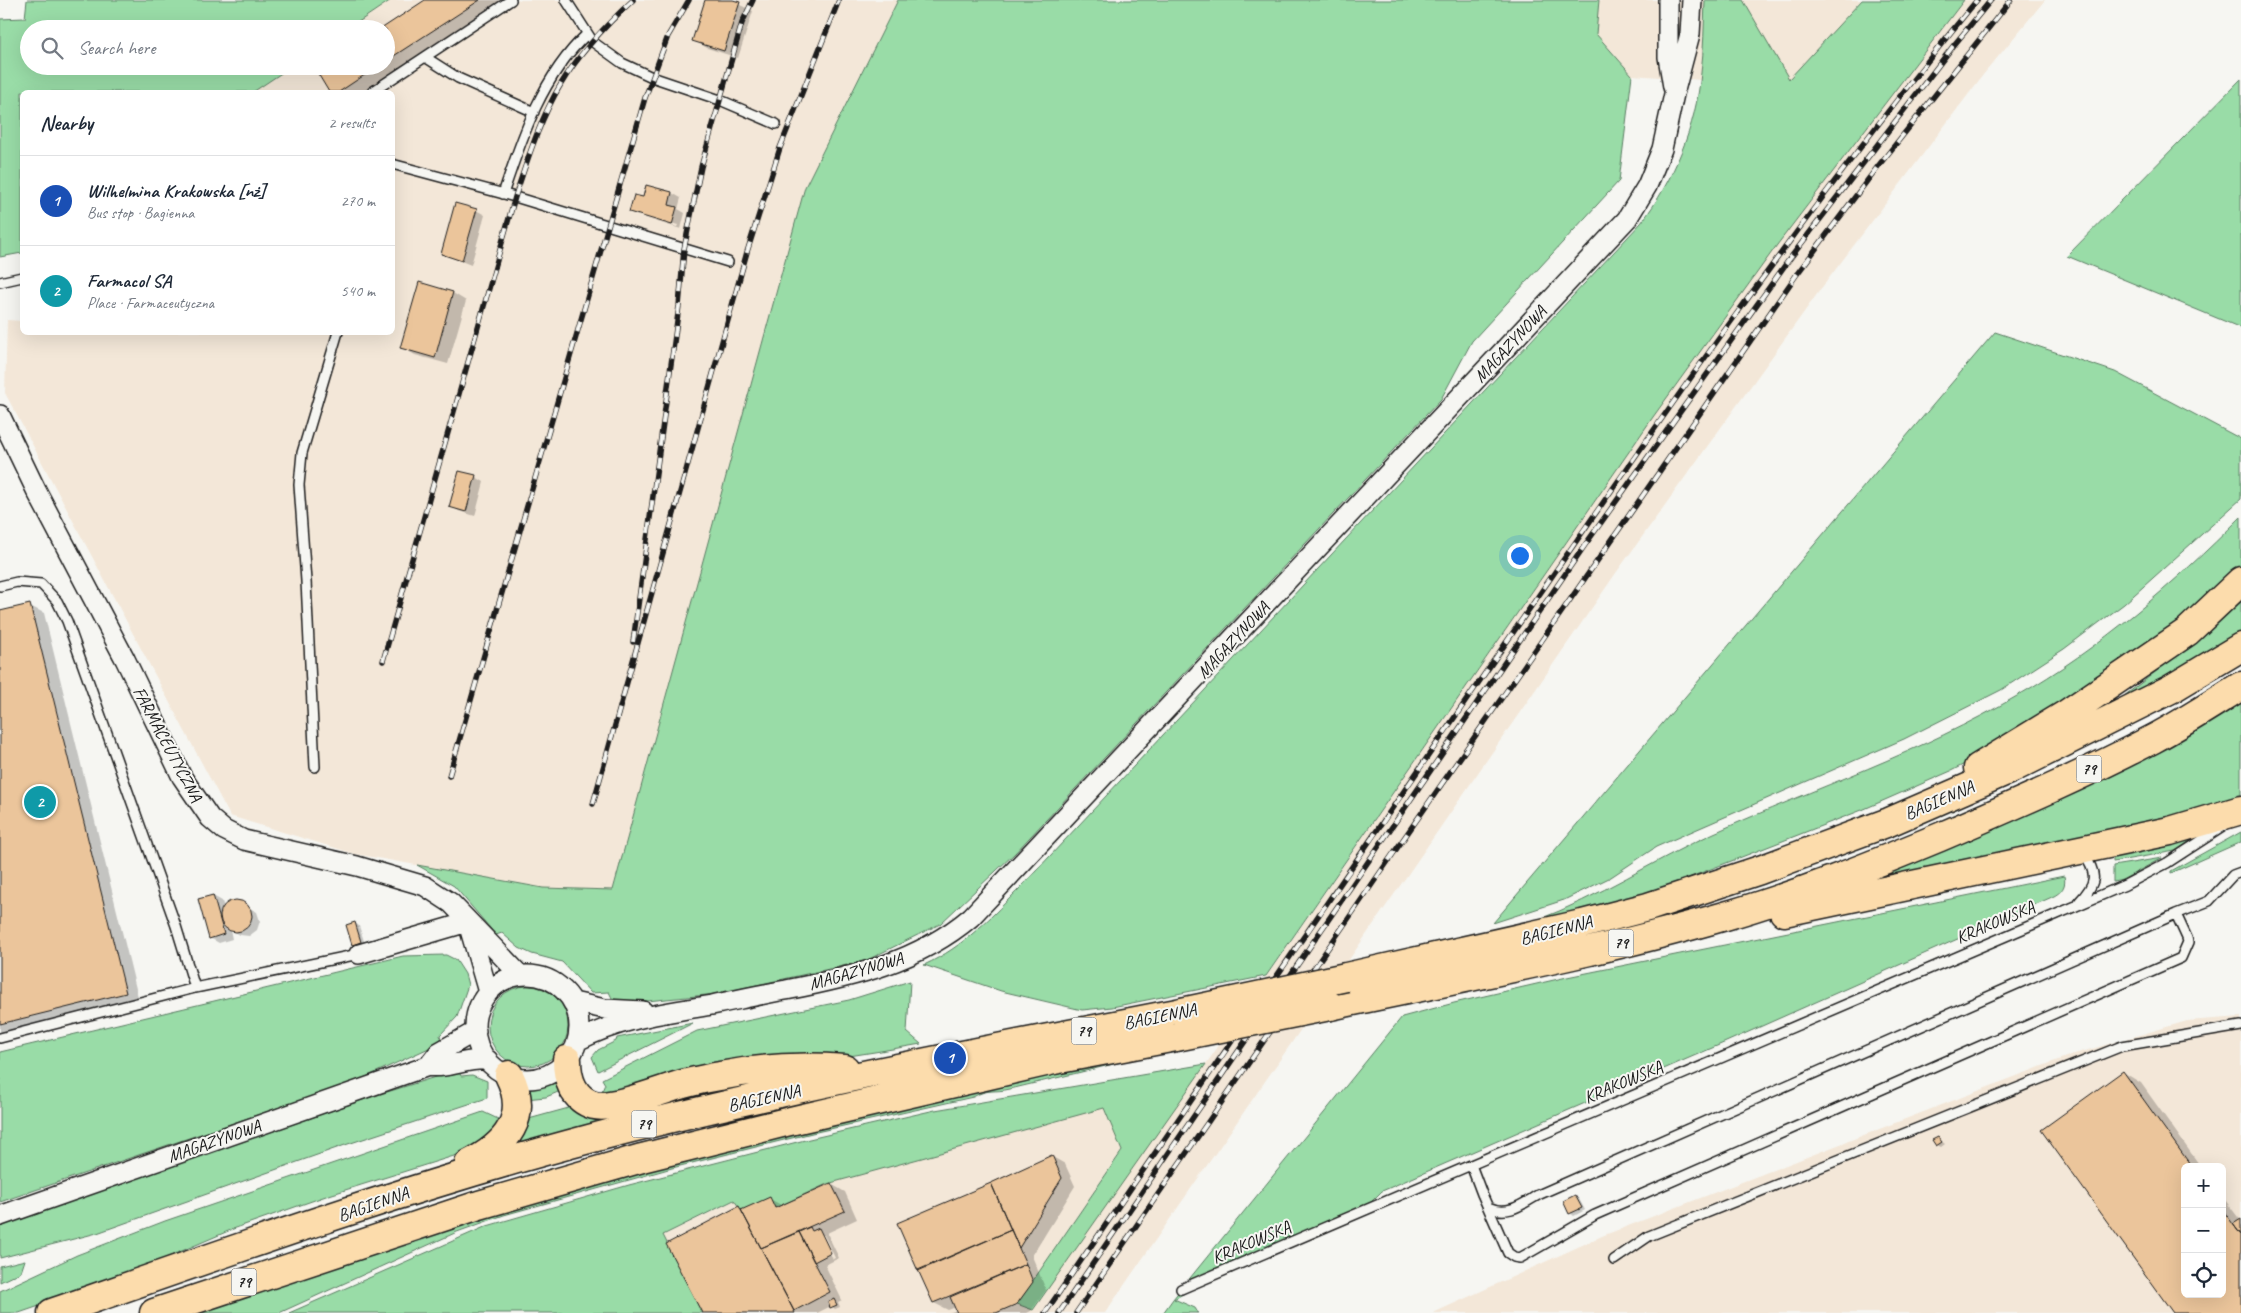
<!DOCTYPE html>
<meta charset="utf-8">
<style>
:root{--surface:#fff;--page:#f2f2f3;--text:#1f2937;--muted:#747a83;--line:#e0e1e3;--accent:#7c3aed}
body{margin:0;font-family:Caveat,sans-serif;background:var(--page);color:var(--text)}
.controls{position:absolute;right:15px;bottom:15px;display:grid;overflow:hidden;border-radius:8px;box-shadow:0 5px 20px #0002}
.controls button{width:45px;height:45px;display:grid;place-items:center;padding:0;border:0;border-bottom:1px solid var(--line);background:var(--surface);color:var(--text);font:25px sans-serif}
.you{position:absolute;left:1519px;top:555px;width:18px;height:18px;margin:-12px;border:4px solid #fff;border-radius:50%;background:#1a73e8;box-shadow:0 0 0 8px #1a73e833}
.badge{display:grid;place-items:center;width:32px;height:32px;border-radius:50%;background:var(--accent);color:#fff;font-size:16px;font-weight:700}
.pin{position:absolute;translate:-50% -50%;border:2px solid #fff;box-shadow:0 1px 5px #0006}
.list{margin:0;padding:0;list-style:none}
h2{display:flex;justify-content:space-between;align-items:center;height:65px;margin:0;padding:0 20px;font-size:21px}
h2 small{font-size:16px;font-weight:400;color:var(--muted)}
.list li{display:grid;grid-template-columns:32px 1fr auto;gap:15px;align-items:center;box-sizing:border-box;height:90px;padding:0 20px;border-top:1px solid var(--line)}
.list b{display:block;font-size:19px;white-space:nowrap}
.list p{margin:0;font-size:16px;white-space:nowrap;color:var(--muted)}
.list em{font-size:16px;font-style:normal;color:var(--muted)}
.icon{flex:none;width:28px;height:28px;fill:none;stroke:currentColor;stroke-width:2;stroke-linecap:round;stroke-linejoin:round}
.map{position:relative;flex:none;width:2241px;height:1313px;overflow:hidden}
.search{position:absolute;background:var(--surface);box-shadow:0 5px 20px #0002;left:20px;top:20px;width:375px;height:55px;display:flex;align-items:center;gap:12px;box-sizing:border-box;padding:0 18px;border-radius:28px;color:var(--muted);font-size:19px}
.panel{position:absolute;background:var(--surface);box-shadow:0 5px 20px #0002;left:20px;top:90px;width:375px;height:245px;border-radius:8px}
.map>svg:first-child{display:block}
.built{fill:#f3e7d8;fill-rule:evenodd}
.green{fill:#99dca7;stroke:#5a7c62}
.shadow{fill:#0003;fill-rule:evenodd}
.building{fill:#ebc59b;stroke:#1c1c1c}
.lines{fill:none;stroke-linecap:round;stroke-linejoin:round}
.lane-casing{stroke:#1c1c1c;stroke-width:12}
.street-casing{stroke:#1c1c1c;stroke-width:22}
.primary-casing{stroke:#1c1c1c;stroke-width:31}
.lane{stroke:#f6f6f2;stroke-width:9}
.street{stroke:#f6f6f2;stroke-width:19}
.primary{stroke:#fcdcac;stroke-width:28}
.rail-casing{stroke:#1c1c1c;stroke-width:5.5}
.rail{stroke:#f6f6f2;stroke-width:4;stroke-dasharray:11;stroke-linecap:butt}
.primary-bridge-casing{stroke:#1c1c1c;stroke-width:31;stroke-linecap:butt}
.primary-bridge{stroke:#fcdcac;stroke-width:28}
.labels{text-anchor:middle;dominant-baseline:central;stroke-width:4;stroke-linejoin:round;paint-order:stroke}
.shield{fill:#f6f6f2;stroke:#5d5d5c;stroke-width:1}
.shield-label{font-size:16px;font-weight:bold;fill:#1c1c1c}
.street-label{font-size:18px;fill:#1c1c1c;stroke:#f6f6f2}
</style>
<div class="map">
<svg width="2241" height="1313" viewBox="0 0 2241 1313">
<rect width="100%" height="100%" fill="#f6f6f2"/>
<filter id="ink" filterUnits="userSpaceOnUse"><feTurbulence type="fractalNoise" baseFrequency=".02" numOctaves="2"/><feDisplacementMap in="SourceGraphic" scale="10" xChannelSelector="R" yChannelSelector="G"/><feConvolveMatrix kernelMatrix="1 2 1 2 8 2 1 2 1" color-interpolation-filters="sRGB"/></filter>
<g filter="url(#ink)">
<path class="built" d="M391,0h507l-93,187 -192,703 -70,-2 -188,-34 -125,-38 -225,-423 2,-73 15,1v11h370v-240h-139l39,-26h94v-37h-38z
M1599,0h263l-77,86 -153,-11 -36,-41z
M1964,0h81l-62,75 -163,215 -204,283 -511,740h-403l-40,-77 73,-36 40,8 52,-24 277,-77 18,44 -105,153 9,3 180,-243 447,-647 124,-172z
M2241,1017v296h-808l169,-77 469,-181 116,-34zM2185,1167h37v127h-37z"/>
<path class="green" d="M27,0h364l-43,29h-319v37h263l-39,26h-231v161l-22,4v-238l25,-1z
M898,0h701l-3,34 36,41 -13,106 -147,160 -31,58 -426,454 -75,71 -75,37 -149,33 -69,7 -34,-1 -4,-8 -18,1 -29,-31 -30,-8 -13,-6 -17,-15 -6,2 -42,-49 -37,-21 126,23 70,2 192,-703z
M1705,0h38l46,79 73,-79h102l-187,245 -124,172 -387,559 -154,31 -30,3 -81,-19 -77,-26c40,-18 68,-49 98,-79l619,-663c33,-43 55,-97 60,-150 3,-24 3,-49 4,-73z
M2241,79v249l-174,-72z
M1995,332l120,40 126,67v60l-117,105 -60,45 -63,41 -97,49 -248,108 -45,30 -47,23 -71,23z
M2241,517v51l-41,38 -208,144 -41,21 -89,39 -187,73 -50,17 -86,25 -2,-5c62,-23 117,-60 177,-87 101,-45 208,-81 303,-137 83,-48 157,-112 224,-179z
M2241,600v34l-130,72 73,-56z
M2241,698v100l-38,12 -327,73 -20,-1z
M2241,832v10l-70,31v-2z
M2196,837l-21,14 -62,11v-5z
M2162,858l-40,22 -9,2v-16z
M2064,876c3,10 -3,17 -12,21l-326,145 -344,149 -11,11 -100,44 -97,53 21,9 3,5h-35l10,-14 229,-282 52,-14 113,-26z
M446,955l10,5 9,14 3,11 -11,32 -17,18 2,7 -85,39 -357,121v-150l403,-96z
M910,981l-3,51 14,12c-108,20 -217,30 -325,50l6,-3 3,-7 -3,-5 95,-48 152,-31z
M488 1026a40 40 0 1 1 80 0a40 40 0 1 1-80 0Z
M693,1023l-95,48 -6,-14 6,-7 18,-9 1,-3z
M1137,1058c-42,11 -85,21 -127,31 -16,4 -22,-1 -37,8l-161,36 -140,35 -168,47 -47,17 -178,81h-89l132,-45 290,-90 441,-106z
M1206,1064l-173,246 -16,-6 105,-153 -18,-43 -277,76 -52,24 -34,2 -7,-10 -71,35 39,78h-413l198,-87 142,-41 176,-45 130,-30z
M458,1070l3,6 11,-1 15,6v17l-139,46 -251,89 -97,25v-32l371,-129z
M558,1079l5,11 -17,7 -21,2 -1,-12 18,-2z
M768,1083l-256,65 13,-28 51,-14 108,-16z
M483,1112l15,7 9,1 -34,30 -147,46 -93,33 -121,52 -93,32h-19v-22l77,-36 88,-34z
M25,1260l-4,12 -21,10v-16z"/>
<path class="shadow" d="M427,0h87l-142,92h-41l-15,-24 70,-2v-37z
M707,0h22l24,11 -15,47 -31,-10 -13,-8z
M647,186l25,7 9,5 -3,11 7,4 -4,16 -43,-13 39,11 1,-2 -40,-11v2l-8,-4 13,-13z
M476,210l9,5 -14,50 -28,-11z
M420,283l33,10 13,8 -18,63 -33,-9 -14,-8z
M460,472l16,5 8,5 -9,34 -16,-5 -9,-5z
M30,606l14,7 95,388 -139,33v-422z
M213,896l9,5 2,7 6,-5 9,-1 18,10 3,9 -3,9 -8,6 -9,-1 -10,-6 2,10 -13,4 -9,-5z
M355,923l4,3 6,18 -8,2 -4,-2z
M2123,1072l18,11 60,84h-16v127h37v-98l19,25v92h-67z
M1938,1138l7,6 -4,3 -4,-2z
M1051,1156l14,8 10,22 -43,70 14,34 -15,21 -4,2h-78l8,-3 -1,-3 -8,3 -14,-7 -35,-79z
M831,1184l14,8 12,27 -30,14 12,25 -14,7 17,35 -4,2 2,5 -5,2 -4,-3 -14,7h-114l36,-106 5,3 26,-11 13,7zM821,1235h3l11,23 -2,1z
M1575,1196l4,3 6,11 -11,6 -4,-3z"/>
<path class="building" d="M425,0h55l-94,61v-32h-5z
M705,0h28l7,2 -16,49 -32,-10z
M316,66h62l-39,26h-10l-15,-25z
M646,185l26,7 -3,13 8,2 -5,18 -43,-13 5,-17 9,2z
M455,203l22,6 -15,52 -21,-7z
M419,282l34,10 -18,66 -35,-10z
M459,471l17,4 -10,37 -17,-5z
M30,604l96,389 -126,31v-413z
M213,895l11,39 -15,5 -11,-40z
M220 916a16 16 0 1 1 32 0a16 16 0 1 1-32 0Z
M355,922l6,20 -9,3 -6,-20z
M2123,1071l69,96h-7v127h37v-85l19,26v78h-68l-132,-183z
M1938,1137l4,5 -6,4 -4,-6z
M1052,1155l10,23 -43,70 -28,-65z
M831,1183l14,28 -84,37 -20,-38 29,-13 5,11z
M991,1183l20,47 -93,41 -21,-48z
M1575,1195l7,13 -13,6 -6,-13z
M739,1206l22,42 34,65h-93l-36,-69z
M2241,1219v16l-8,-11z
M810,1227l2,4 7,-3 12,25 -17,9 -15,-30z
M1011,1230l15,34 -93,39 -15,-33z
M799,1232l31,60 -36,19 -33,-63z
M1026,1264l7,18 -16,22 -21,9h-39l-7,-16z
M834,1299l3,6 -7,3 -2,-6z"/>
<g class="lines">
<g class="lane-casing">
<path id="lane" d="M566,0l27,42 29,21 30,14 68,23 56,24
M425,57l33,21 76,34
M372,92l139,-92
M392,164l123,33 213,65
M503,194c19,-57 39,-118 84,-160
M0,282l22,-5
M0,586l17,-4 24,2 16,17 10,20 109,305 19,62 -195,50
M315,767l-9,-186 -7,-96 3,-32 36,-121
M2079,902c18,-19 19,-28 4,-49
M2176,914l33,-13 24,-26 8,-3
M195,988l164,-34
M1471,1165l11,29 26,59 6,4 6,1 75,-43 586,-257 7,-16 -1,-4 -11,-24 -638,281c-17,10 -30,21 -50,12
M1614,1260l35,-24 473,-190 119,-20
M1181,1289l944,-404 42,-22 57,-37"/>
</g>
<g class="street-casing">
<path id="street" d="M1668,0v57l5,30
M0,415l37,77 88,167 57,118 28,41 14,12 20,10 113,26 68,20 26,17 69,72
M468,923l20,69
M359,954l109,-32
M475 1027a52 52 0 1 1 104 0a52 52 0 1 1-104 0Z
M573,1002l32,7 38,2
M577,1041c45,-23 87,-28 135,-36 25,-5 50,-11 74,-15 67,-13 132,-28 185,-73l656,-698 20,-33 15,-37 12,-55 16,-60 2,-34
M428,1066l11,-14 37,-21
M0,1216l428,-150c21,3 39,-8 60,-6"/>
</g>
<g class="primary-casing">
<path id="primary" d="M1978,768l87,-53 122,-83 54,-51
M1784,912l386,-81 71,-21
M1346,977l236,-53 66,-17 112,-37 129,-48 122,-53 160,-80 70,-42
M1330,1006c132,-28 265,-52 395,-90 73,-21 145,-50 215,-79 72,-31 144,-62 213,-98 30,-16 59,-35 88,-53
M567,1060c0,19 6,39 27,45 20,5 67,-15 89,-21 12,-3 24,-6 37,-8 40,-8 84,-10 125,-7
M469,1164c38,-19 61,-47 40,-89
M52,1313c178,-62 356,-126 537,-174 196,-52 395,-88 593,-127
M154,1313l325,-108 163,-47 144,-36 268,-62 122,-23"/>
</g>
<use href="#lane" class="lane"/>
<use href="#street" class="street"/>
<use href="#primary" class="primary"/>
<g class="rail-casing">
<path id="rail" d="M633,642l46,-336 5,-57 17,-82 41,-144 11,-23
M383,661l132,-464c13,-39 25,-78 46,-113 19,-32 45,-59 72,-84
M449,776l196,-678 23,-62 21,-36
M593,804l154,-552 33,-104 59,-148
M1045,1313c145,-211 291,-422 436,-634 159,-231 318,-462 496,-679
M1059,1313l526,-768 203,-284 166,-216 37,-45
M1076,1313l317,-459 404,-580 82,-109 132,-165"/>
</g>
<use href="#rail" class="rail"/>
<g class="primary-bridge-casing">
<path id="primary-bridge" d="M1182,1012l164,-35
M1176,1037l154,-31"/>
</g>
<use href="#primary-bridge" class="primary-bridge"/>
</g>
</g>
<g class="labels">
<g class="shield">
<rect x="2076.5" y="755.5" width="25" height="27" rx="4"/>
<rect x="1608.5" y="929.5" width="25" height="27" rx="4"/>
<rect x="1071.5" y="1017.5" width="25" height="27" rx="4"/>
<rect x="631.5" y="1110.5" width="25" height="27" rx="4"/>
<rect x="231.5" y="1268.5" width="25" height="27" rx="4"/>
</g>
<g class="shield-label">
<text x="2089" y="769">79</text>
<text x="1621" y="943">79</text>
<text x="1084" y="1031">79</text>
<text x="644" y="1124">79</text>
<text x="244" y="1282">79</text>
</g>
<g class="street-label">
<text transform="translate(1510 344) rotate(-47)">MAGAZYNOWA</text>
<text transform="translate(1233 640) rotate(-47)">MAGAZYNOWA</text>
<text transform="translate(168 744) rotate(62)">FARMACEUTYCZNA</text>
<text transform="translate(1939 800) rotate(-23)">BAGIENNA</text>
<text transform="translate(1995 922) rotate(-23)">KRAKOWSKA</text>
<text transform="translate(1556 930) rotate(-14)">BAGIENNA</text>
<text transform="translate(856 971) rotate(-16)">MAGAZYNOWA</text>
<text transform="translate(1160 1016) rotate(-11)">BAGIENNA</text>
<text transform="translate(1623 1082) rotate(-23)">KRAKOWSKA</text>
<text transform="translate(764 1098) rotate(-12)">BAGIENNA</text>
<text transform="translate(214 1141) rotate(-19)">MAGAZYNOWA</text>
<text transform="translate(373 1204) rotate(-19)">BAGIENNA</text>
<text transform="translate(1251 1242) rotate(-23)">KRAKOWSKA</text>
</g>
</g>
</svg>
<div class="controls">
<button>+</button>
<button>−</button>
<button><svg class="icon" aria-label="locate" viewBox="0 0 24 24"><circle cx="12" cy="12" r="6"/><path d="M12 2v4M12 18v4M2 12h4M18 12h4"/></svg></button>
</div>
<div class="you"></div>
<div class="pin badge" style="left:950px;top:1058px;background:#1a4fb4">1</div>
<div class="pin badge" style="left:40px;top:802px;background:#0f9aa8">2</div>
<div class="search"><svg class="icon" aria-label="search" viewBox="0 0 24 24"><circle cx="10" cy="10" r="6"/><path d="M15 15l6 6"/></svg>Search here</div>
<section class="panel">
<h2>Nearby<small>2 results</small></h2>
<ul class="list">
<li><span class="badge" style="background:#1a4fb4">1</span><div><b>Wilhelmina Krakowska [nż]</b><p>Bus stop · Bagienna</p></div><em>270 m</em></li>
<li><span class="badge" style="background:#0f9aa8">2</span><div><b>Farmacol SA</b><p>Place · Farmaceutyczna</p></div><em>540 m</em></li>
</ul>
</section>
</div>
